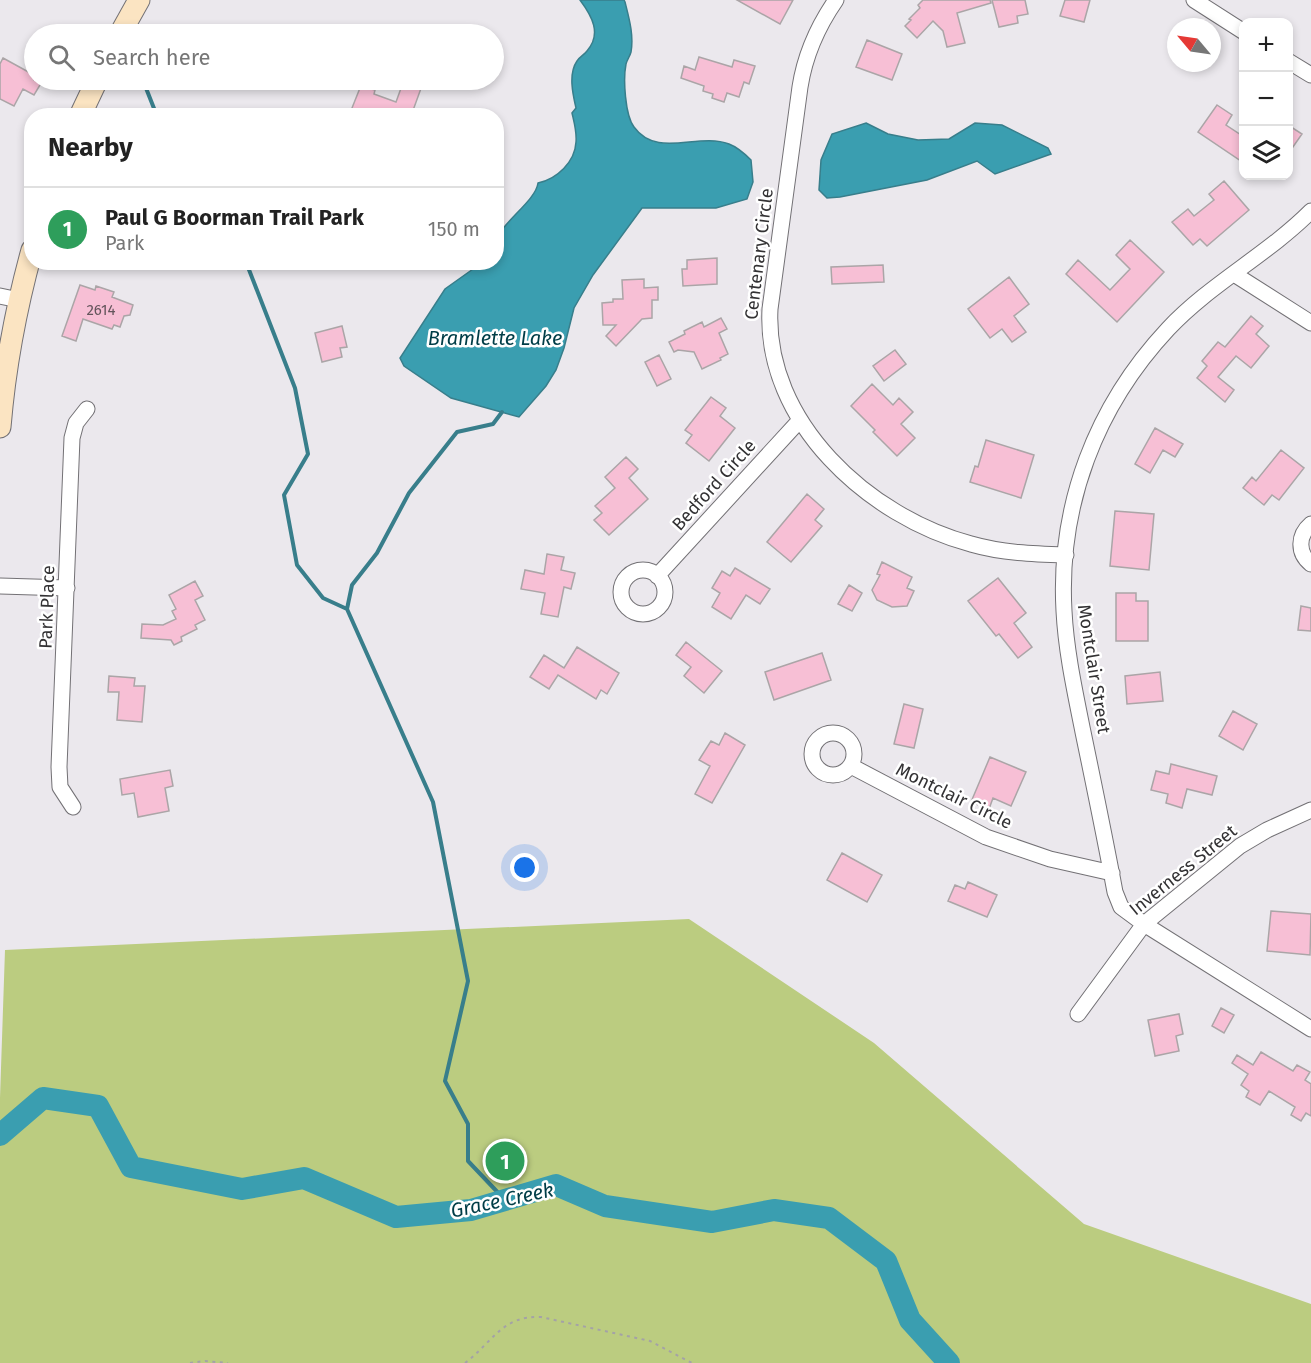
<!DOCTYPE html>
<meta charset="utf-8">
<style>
:root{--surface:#fff;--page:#f2f2f2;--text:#222;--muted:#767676;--line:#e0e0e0;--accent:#b45309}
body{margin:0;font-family:"Fira Sans",sans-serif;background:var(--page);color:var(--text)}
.controls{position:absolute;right:18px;top:18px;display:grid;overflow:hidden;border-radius:12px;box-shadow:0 3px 9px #0003}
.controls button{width:54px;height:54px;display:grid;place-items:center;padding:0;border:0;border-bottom:2px solid var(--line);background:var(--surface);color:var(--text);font:30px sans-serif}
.compass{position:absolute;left:1167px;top:18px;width:54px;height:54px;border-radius:50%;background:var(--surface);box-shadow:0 3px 9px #0003;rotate:299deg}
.you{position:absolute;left:525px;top:868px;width:21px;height:21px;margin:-15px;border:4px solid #fff;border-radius:50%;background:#1a73e8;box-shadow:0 0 0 9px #1a73e833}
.badge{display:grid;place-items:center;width:39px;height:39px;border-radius:50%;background:var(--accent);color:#fff;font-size:20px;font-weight:700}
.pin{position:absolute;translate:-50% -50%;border:3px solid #fff;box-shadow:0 2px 6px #0006}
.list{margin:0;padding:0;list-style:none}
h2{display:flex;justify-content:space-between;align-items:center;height:78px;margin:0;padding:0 24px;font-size:26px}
h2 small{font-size:20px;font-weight:400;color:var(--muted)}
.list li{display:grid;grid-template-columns:39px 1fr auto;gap:18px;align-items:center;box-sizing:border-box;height:84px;padding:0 24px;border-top:2px solid var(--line)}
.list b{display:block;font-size:22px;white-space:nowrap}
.list p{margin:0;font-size:20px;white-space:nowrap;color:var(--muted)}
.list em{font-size:20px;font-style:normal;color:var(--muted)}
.icon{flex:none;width:33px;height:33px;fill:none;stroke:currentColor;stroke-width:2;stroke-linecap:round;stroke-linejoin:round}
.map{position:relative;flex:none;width:1311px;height:1363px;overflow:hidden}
.search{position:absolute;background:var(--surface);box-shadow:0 3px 9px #0003;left:24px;top:24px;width:480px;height:66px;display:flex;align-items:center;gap:15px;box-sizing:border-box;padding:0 21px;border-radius:33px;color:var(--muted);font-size:22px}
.panel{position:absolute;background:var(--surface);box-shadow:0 3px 9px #0003;left:24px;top:108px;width:480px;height:162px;border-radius:24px}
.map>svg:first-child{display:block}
.green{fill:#bbcc80}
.water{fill:#3a9eb0;stroke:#387e8b;stroke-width:1.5}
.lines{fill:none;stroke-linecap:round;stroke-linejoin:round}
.stream{stroke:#387e8b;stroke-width:4}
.river{stroke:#3a9eb0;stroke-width:22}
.building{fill:#f7bfd5;stroke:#aba5a7;stroke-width:1.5}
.minor-casing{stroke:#737175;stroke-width:17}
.secondary-casing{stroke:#737175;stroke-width:23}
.path{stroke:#a4a2a6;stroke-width:2;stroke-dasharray:3 4.5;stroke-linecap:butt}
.minor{stroke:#fff;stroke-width:15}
.secondary{stroke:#fbe4c2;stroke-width:21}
.labels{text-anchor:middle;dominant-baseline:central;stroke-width:5;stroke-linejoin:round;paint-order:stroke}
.number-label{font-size:15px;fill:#64555c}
.street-label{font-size:18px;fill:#333234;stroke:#fff}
.water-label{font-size:20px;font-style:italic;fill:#003d47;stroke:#fff}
</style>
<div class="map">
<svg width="1311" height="1363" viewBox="0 0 1311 1363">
<rect width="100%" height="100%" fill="#ebe8ed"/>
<path class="green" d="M689,919l185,124 210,181 227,80v59h-1311v-265l5,-148z"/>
<path class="water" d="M580,0h44l1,2c4,16 9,33 6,50 -1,4 -4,8 -5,12 -3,15 -1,51 8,63 23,32 64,5 95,17 8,3 16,10 22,16l2,22 -6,17 -31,9h-74l-49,67 -19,33 -10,40 -8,22 -10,16 -27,31 -68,-19 -47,-32 -4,-8 45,-69 28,-20 5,-6 18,-1c0,-6 -2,-18 1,-24 7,-17 39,-38 41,-55 19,-4 37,-21 38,-41 1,-10 -2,-20 -4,-29l4,-5c-3,-13 -8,-34 1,-47 2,-4 7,-6 10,-10 15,-17 5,-35 -7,-51z
M866,123l22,11 30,6 31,-1 26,-16 27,2 46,23 3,6 -56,20 -18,-13 -50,19 -87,17 -13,1 -8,-8 2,-30 11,-26z"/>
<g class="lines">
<path class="stream" d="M144,83l13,33
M246,262l49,126 13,66 -24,41 13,70 26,33 24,11 86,193 35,179 -23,100 23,43v37l37,39
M347,609l5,-24 25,-32 32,-60 48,-61 36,-8 9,-12"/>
<path class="river" d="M0,1135l43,-37 55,8 33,61 111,22 62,-11 92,39 75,-7 85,-25 49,21 107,16 62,-12 55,8 57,43 24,59 39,43"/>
</g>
<path class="building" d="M737,0h56l-13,24z
M923,0h67l1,3 -34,10 8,30 -18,4 -4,-16 -10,-10 -16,17 -12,-12 6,-6 -2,-1 11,-11 -2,-3z
M992,0h33l3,14 -11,2 1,7 -19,4z
M1065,0h25l-6,22 -24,-6z
M867,40l35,14 -10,26 -36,-13z
M699,57l33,10 2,-7 21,6 -6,18 -5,-2 -5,15 -12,-4 -3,9 -12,-4 1,-4 -10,-3 1,-5 -23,-8 3,-12 11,4z
M3,58l31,17v5h9l-9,15 -11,-6 -9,17 -14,-7v-35z
M404,80h20l-13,36h-38l-21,-8 8,-20 4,1v-2l11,3 -1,4 22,8z
M1217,105l15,10 -6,10 18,12v26l-46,-31z
M1288,125l14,9 -14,20z
M1224,181l25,29 -42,36 -7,-7 -7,6 -21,-23 16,-13 6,7 20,-16 -5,-6z
M1130,240l34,32 -47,50 -51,-48 12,-14 32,30 20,-21 -14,-14z
M717,258v26l-34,2 -1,-17h5v-9z
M883,265l1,17 -52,2 -1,-17z
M1009,277l20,27 -15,12 12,16 -14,10 -10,-13 -12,9 -22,-29z
M644,279v9l14,-1v13h-6v18l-10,1 -26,27 -10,-10 10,-11h-13l-1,-22 11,-1v-3h10l-1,-19z
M80,285l15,5 1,-4 18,6 -2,5 21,8 -3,10 -6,1 -4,11 -6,-2 -2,4 -29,-10 -7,22 -14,-5z
M1251,316l12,10 -7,8 13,12 -18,22 -15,-12 -18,21 16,13 -9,12 -28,-24 10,-12 -5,-5 16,-19 7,5z
M721,318l6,11 -8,4 9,21 -8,4 1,2 -19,9 -8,-17 -16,-2 -4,2 -5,-10 16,-8 -1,-3 18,-9 2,5z
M342,326l5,21 -7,1 2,9 -20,5 -7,-29z
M895,350l11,14 -22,17 -11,-15z
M659,355l12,24 -14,7 -12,-24z
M872,384l21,21 6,-7 14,14 -12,12 14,14 -18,18 -24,-24 2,-2 -24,-24z
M711,397l15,11 -6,8 15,12 -26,33 -23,-18 6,-8 -7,-5z
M1155,428l28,16 -8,13 -12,-7 -13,23 -15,-9z
M986,440l48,15 -13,43 -51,-16 5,-16 3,1z
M1281,450l23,18 -25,32 -7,-5 -8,10 -21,-17 9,-11 4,4z
M626,457l12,12 -9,9 19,21 -39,36 -15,-15 8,-7 -7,-7 20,-18 -10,-11z
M807,494l17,15 -9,11 7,6 -31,36 -24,-20z
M1115,511l39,3 -5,56 -39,-4z
M547,554l17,3 -3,13 14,3 -4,16 -7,-2 -6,30 -17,-3 4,-21 -24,-4 4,-19 19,4z
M882,562l30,15 -5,11 7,3 -7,15 -15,1 -15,-7 -5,-10 8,-15 -3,-1z
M735,568l35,21 -10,15 -14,-9 -15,24 -19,-12 8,-14 -8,-5 10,-17 8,5z
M998,578l28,35 -12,10 18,24 -14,11 -19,-24 -3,2 -28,-35z
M195,581l8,15 -8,4 10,20 -10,5 2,4 -16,8 1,4 -8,4 -3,-5 -30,-2 1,-14 21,1 13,-6 -4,-8 4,-2 -7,-14z
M849,585l13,8 -10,18 -14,-7z
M1116,593h20v8h12v40h-32z
M1301,606l10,2v23l-13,-1z
M686,642l36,29 -18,22 -20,-17 7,-9 -15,-12z
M577,647l42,26 -12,21 -6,-4 -5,9 -38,-24 -9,14 -19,-12 14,-22 20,13z
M822,653l9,27 -57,20 -9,-28z
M1160,672l3,29 -36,3 -2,-28z
M109,676l26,2 -1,8h11l-3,36 -25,-2 2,-28h-11z
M904,704l19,5 -9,39 -20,-4z
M1233,711l24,13 -14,26 -24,-14z
M725,733l20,12 -33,58 -17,-9 15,-28 -11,-6 12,-19 8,4z
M990,757l36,15 -15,34 -18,-8 -4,11 -18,-7z
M1171,764l46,12 -5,19 -25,-6 -5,19 -16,-5 2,-9 -17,-4 5,-19 13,3z
M170,770l3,16 -8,2 4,23 -31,6 -4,-24 -12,2 -2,-16z
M842,853l40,22 -15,27 -40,-22z
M968,882l29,13 -10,22 -39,-16 7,-16 10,4z
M1271,911l40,3 -1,41 -43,-4z
M1221,1008l13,7 -10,18 -12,-7z
M1179,1014l4,20 -7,2 3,15 -24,5 -7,-36z
M1261,1052l32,19 4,-6 13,7 -5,8 6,4v32l-5,-3 -5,8 -10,-6 4,-8 -26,-16 -9,14 -14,-8 3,-6 -8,-6 7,-11 -16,-11 5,-8 16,10z"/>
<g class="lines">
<g class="minor-casing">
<path id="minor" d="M836,0c-18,26 -31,55 -36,87l-30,222c-6,113 99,208 201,235 31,9 63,10 95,11
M1194,0l50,32
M1288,61l23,14
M1311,211c-44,44 -101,73 -143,118 -72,77 -110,176 -104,282 2,40 11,81 19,121 11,53 22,106 32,160l6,15 23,17 167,105
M1234,274l77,49
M0,296l19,4
M1311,524c-13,11 -14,29 0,40
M621 592a22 22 0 1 1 44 0a22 22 0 1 1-44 0Z
M657,576l143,-156
M0,586l67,2
M812 754a21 21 0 1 1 42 0a21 21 0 1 1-42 0Z
M851,766l135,71 64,22 62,14
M73,807l-13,-20 -1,-20 13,-329 4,-15 11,-14
M1078,1014l66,-90 96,-78 27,-16 44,-20"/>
</g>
<g class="secondary-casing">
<path id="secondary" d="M120,34l19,-34
M80,116l17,-36
M0,427c5,-60 16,-119 32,-177"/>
</g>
<path class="path" d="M190,1363l15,-2 23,2
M465,1363c27,-20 37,-48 76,-46l109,24 42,22"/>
<use href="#minor" class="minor"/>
<use href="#secondary" class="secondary"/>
</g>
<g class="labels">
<g class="number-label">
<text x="101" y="310">2614</text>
</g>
<g class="street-label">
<text transform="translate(759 254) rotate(-83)">Centenary Circle</text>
<text transform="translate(714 485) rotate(-48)">Bedford Circle</text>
<text transform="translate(47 607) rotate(-88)">Park Place</text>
<text transform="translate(1094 669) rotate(81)">Montclair Street</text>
<text transform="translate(954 796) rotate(26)">Montclair Circle</text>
<text transform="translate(1183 870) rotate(-39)">Inverness Street</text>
</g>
<g class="water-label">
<text x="495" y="338">Bramlette Lake</text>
<text transform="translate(502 1200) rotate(-12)">Grace Creek</text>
</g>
</g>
</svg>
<div class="controls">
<button>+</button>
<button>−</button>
<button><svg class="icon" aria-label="layers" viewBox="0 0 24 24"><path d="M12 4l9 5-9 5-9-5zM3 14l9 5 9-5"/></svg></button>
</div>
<svg class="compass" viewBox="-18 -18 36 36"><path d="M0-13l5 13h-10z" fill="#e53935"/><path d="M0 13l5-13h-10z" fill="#767676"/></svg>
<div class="you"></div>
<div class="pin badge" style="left:505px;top:1161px;background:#2e9e5b">1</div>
<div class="search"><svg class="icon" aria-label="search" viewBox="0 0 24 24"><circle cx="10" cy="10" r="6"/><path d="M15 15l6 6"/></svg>Search here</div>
<section class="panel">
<h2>Nearby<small></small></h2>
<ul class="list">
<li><span class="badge" style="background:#2e9e5b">1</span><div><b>Paul G Boorman Trail Park</b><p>Park</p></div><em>150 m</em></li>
</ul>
</section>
</div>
